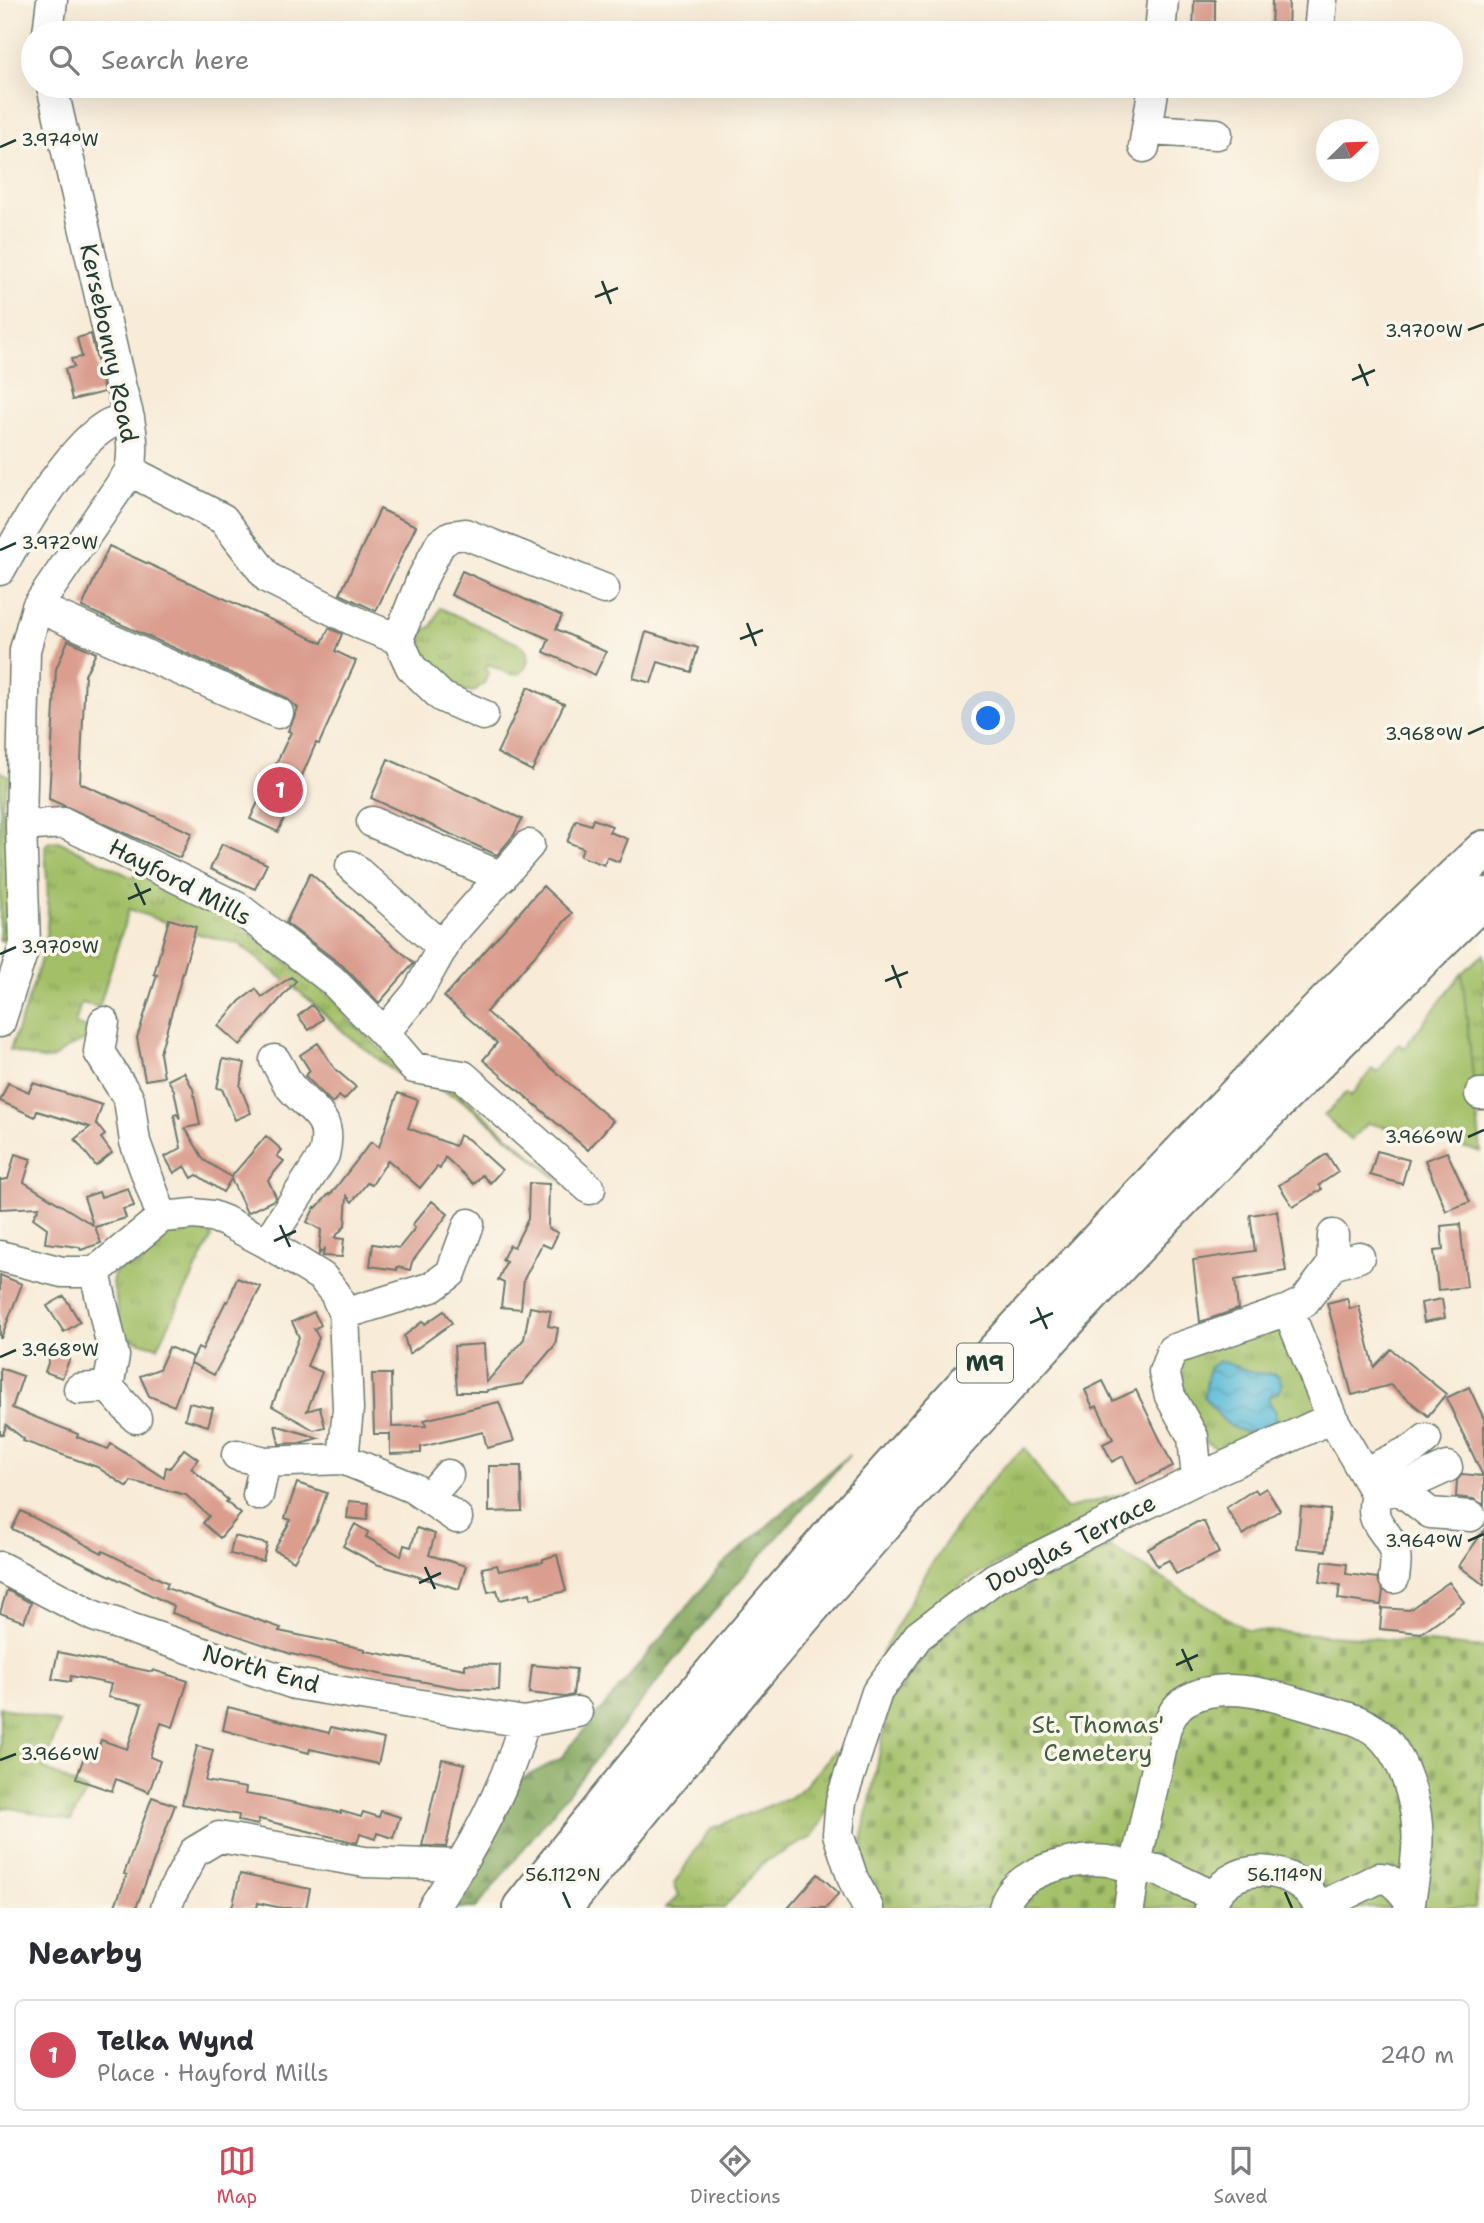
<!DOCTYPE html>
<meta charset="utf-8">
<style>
:root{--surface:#fff;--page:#f2f2f3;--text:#2b2b33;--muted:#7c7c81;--line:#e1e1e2;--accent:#d1495b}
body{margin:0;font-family:"Shantell Sans",sans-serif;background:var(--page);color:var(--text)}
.compass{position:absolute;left:1316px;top:119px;width:63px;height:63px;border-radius:50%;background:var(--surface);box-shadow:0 7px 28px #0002;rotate:67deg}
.you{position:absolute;left:989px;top:719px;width:24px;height:24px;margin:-18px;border:5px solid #fff;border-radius:50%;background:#1a73e8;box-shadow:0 0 0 10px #1a73e833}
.badge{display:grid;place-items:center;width:46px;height:46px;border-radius:50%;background:var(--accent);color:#fff;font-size:23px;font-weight:700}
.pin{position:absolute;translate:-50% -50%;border:4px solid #fff;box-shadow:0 2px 7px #0006}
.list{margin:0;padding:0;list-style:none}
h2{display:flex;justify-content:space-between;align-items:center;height:91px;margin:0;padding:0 28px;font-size:30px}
h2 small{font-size:23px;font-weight:400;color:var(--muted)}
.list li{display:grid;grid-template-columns:46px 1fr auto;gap:21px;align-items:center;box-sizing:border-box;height:112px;margin:0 14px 14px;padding:0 14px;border:2px solid var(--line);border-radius:10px}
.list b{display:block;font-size:26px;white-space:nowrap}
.list p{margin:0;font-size:23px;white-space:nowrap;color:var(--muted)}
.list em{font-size:23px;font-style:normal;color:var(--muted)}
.icon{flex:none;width:38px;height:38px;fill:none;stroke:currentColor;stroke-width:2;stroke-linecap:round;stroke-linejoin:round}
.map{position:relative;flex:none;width:1484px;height:1908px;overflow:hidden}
.search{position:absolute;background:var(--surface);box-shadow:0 7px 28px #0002;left:21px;right:21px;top:21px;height:77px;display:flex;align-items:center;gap:18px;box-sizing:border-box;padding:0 24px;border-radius:38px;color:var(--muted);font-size:26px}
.sheet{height:217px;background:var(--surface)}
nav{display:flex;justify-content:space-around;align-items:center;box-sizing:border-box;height:98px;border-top:2px solid var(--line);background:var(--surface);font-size:19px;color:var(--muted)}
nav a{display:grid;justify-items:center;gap:4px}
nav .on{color:var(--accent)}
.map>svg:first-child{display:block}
.grass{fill:url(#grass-tufts);stroke:#617e4e;stroke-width:2}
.forest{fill:url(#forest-firs);stroke:#507248;stroke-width:2}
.cemetery{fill:url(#cemetery-stones);stroke:#617e4e;stroke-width:2}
.green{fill:#a3c068;stroke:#617e4e;stroke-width:2}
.water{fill:url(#water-waves);stroke:#3c7c85;stroke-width:2}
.building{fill:#da9d8e}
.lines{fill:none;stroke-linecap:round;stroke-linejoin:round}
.minor-casing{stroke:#6b7a6d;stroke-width:33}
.highway-casing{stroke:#6b7a6d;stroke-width:42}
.minor{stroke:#fff;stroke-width:30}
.highway{stroke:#fff;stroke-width:38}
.ticks{fill:none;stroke:#1f3d34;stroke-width:2.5}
.labels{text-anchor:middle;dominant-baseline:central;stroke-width:7;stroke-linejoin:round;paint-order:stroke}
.shield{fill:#fbf7ec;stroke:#61756b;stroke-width:2}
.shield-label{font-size:23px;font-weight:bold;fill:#1f3d34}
.street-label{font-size:24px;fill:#1f3d34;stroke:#fbf7ec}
.park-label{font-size:24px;fill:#405e41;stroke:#fbf7ec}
.ticks-label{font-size:18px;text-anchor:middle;fill:#1f3d34;stroke:#fbf7ec;stroke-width:7;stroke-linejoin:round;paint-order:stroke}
</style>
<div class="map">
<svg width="1484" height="1908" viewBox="0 0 1484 1908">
<defs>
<pattern id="grass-tufts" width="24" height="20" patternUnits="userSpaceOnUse" patternTransform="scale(1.75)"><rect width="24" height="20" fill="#a3c068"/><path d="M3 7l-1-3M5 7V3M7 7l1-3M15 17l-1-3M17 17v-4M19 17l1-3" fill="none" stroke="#849d56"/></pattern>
<pattern id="forest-firs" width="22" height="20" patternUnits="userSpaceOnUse" patternTransform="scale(1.75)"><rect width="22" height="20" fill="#82a65c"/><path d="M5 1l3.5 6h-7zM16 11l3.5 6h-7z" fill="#6a884d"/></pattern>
<pattern id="cemetery-stones" width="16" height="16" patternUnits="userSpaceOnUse" patternTransform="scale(1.75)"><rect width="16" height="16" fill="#a3c068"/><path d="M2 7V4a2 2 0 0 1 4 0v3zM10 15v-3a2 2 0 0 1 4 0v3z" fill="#849d56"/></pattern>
<pattern id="water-waves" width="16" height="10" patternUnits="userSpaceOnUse" patternTransform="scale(1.75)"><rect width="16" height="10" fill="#58bad6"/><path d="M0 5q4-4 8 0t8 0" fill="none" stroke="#4898ae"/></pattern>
</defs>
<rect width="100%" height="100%" fill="#fbf7ec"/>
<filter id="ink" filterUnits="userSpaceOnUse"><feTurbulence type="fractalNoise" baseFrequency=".0143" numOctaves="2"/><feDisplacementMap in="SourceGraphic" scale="14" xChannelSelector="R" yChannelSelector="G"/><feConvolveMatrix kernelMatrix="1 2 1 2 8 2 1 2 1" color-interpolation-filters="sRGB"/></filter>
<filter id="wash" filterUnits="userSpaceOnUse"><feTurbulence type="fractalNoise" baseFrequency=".00686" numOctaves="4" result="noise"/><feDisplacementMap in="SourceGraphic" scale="28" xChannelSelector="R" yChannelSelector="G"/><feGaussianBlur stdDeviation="1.57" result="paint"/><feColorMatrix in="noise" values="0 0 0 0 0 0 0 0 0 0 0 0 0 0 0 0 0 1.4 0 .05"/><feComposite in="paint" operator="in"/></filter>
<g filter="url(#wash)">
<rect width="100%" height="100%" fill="#f8ebd7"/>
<path class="grass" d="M440,608l83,38c10,11 4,31 -13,28 -7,-2 -15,-7 -22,-10l-3,5 4,3 -5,11 -11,9 -15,-3 -8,-5 -14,-15 -22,-30v-3l18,-10z
M58,841l75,37 4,-6 96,48 105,83 11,17 35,32 69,32 10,13 116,99 -121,-99 -60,-23 -50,-38 -40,-37 -69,-55 -44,-11 -66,-24 -30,98 -18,-4 -6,21 17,6c-5,11 -10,12 -20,16 -7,2 -12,9 -19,12 -12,5 -31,-5 -43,-8 13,-36 28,-73 35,-110 6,-30 1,-63 0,-94l4,-4z
M1484,954v133l-11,-1 -11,-113z
M199,1226l13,11 -54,110 -38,-11 -4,-39 -4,-14 2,-9 7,-6 21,-4 10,-14 6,-18z
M1288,1322l35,90 -82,39h-21l-14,-9 -25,-55 -2,-19 4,-9z
M1025,1448l40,61 73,-19 33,-13 -206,104 -40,37 -53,65 1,-12c29,-57 58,-112 97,-163 19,-25 30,-40 55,-60z
M0,1707l60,16 -17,45 44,23 -16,30 -64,-14 -7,2z
M835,1751l8,12 -18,53 -13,21 -48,25 -40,46h-58l13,-13 -5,-11 26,-41 12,-15 77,-30 15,-11z"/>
<path class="forest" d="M849,1455l-127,146 -246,307h-35l20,-24 60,-105 39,-20 162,-194z"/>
<path class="cemetery" d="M1111,1547l136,83 113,7 124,11v201l-9,59h-597l-18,-34 2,-33 27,-135 27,-40 37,-39 43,-29z"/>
<path class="green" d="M0,771l9,5 -7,29 9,70 -4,47 4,16 -11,3z
M1462,973l19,179 -113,-29 -17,17 -27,-24 23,-24 4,4 21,-27 5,4 22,-29 5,4z"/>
<path class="water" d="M1219,1361l38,12 21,2 4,9 -4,8 -9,4v6l7,10 -2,13 -8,10c-38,-3 -39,-10 -62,-38l5,-29z"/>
<g id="blocks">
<path class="building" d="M1194,0h21v33h-22z
M1272,0h17l-1,33h-17z
M91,334l13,58 -32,8 -7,-31 9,-2 -3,-8 11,-2 -5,-19z
M380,509l36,17 -40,85 -36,-17z
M109,546l213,97 7,-15 13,6 -7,17 21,10 -37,83 -3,-1 -38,89 -28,-13 41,-87 -3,-1 10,-23 -13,-11 -203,-90z
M462,571l100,45 -6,13 50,23 -11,23 -51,-23 5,-13 -98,-44z
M646,632l52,16 -7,24 -33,-10 -7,21 -18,-5z
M68,640l28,13 -11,22 -5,108 112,50 -12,25 -131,-59 7,-130z
M528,687l36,17 -32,67 -35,-18z
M388,759l134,60 -8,16 -17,20 -126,-57z
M593,819l19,7 -3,6 19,7 -9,23 -12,-5 -3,8 -24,-9 3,-8 -16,-6 9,-22 15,5z
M222,844l45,20 -12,25 -45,-20z
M310,873l104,90 -35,40 -36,-37 -57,-43z
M543,886l29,27 -86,99 127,109 -25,29 -105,-90 14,-17 -53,-46z
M169,919l27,8 -36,126 4,24 -19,3 -8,-42 20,-63 -3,-1z
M291,977l5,4 -56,64 -22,-19 22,-25 16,-12 6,8z
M312,1005l11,14 -14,11 -11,-14z
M318,1043l17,26 21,18 -12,13 -5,-4 -7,7 -27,-27 5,-5 -10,-16z
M223,1059l22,4 -5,23 11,27 -16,7 -13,-31 -5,-1z
M184,1072l9,17 7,36 -15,3 19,32 27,17 35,-41 16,14 -5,6 7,5 -16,19 8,17 -2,3 -27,13 -16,-34 -8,13 -26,-17 -5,3 -7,-12 -11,7 -9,-16 16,-9 -7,-33 3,-1 3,5 -6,-29 -6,-10z
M8,1083l21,9 4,-9 69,22 -6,18 9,12 -4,3 11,15 -16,13 -21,-27 15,-12 -53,-16 -2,6 -35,-16z
M398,1093l20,7 -10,28 47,18 4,-11 9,4 34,31 -12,13 -8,-8 -8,9 -29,-27 -5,12 -3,-2 -17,21 -32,-28 -16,25 -5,-2 -15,19 -5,-6 -2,30 -11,12 10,1 -2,18 -19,-1 1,-7 -5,5 2,-24 -14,-8 8,-15 1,1 13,-14 1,1 41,-53 8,5z
M1377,1151l32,9 -7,24 -32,-9z
M1447,1152l23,50 -24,9 -21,-51z
M15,1154l16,5 -7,23 69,43 -9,-28 15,-5 2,5 27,-9 6,18 -11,3 3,9 -31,9 6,16 -20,7 -2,-3 -34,-4 2,-15 -14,-10 6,-11 -39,2v-29l8,-1z
M1327,1154l11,18 -19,13 3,4 -29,18 -14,-22z
M529,1183l20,1 -1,44 10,5 -7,15 -9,-4 -18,35 -3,30 -20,-2 3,-24 -6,-3 8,-18 -4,-2 7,-15 5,2 14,-28z
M432,1201l16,13 -36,48 -2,8 -13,-3v3l-27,-4 3,-22 26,4 16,-20 -3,-3z
M1277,1211l9,60 -51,9 3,29 -38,13 -7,-62 62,-9 -5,-36z
M1460,1224l7,63 -29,3 -4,-39 9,-1 -2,-24z
M0,1275l22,9 -21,54h-1z
M237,1278l24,9 -47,88 -23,-12 -17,43 -25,-10 -9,-20 19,-7 10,-22 24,10 -2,5 7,-14 4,2 24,-49 2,1z
M64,1296l16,26 -16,10 -17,-26z
M1347,1298l3,11 9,-3 15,61 17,-18 55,45 -18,22 -38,-31 -38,10 -25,-92z
M1442,1299l3,19 -21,4 -3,-19z
M530,1307l21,4 -3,15 10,2 -3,17 -33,39 -35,6v2h-30l-3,-46 30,-2 2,39 38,-44z
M444,1311l8,12 -43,31 -5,-18 19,-15 2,3z
M314,1312l7,13 -7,4 5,9 -12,28 15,6 -15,39 13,-4 5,20 -11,3 -42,-24 27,-69 -7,-15z
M52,1351l18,7 -8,20 -17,-6z
M0,1368l23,8 -11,32 66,26 -1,3 31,12 3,-5 53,34 2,-11 4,1 14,-19 14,10 -7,9 37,32 -2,2 15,12 -21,24 -17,-15 6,-7 -23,-21 -55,-14 -4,6 -30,-20 -74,-26 1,-2 -18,-14 -3,10 -3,-1z
M372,1374h19l1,53 34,-1 -2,-6 75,-18 15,39 -27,7 -4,-16 -62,15v6l-31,1v-20h-16z
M1103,1381l10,20 23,-11 37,76 -36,18 -14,-28 -11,6 -9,-18 10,-5 -16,-33 -4,2 -8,-18z
M1469,1387l15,32v86l-11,-6 -17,-2 1,-17 5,-6 21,2 -37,-78z
M189,1403l24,5 -5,18 -23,-7z
M275,1425l44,13 -20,5 -20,1z
M489,1466h32l1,45 -33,1z
M297,1483l30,10 -10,29 -23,39 -20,-11 17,-30 -6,-2z
M1266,1488l14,22 -37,25 -17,-27 29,-19 3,4z
M349,1501l20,2 -2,17 -20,-2z
M1301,1507l29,3 -4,41 -29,-3z
M21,1511l81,42 1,-2 65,32 -2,5 115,40 -2,3 86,18v2l100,18v-5l35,1 -1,25 -40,-2 -80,-14 -88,-20 -119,-41 2,-7 -162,-77z
M1197,1522h7l15,31 -43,21 -7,-14 -12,6 -9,-17z
M355,1524l13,8 -2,5 35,19 3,-11 7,2 6,-19 18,6 -6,21 37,11 -7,23 -83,-25 -33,-18z
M1484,1530v55l-25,-19z
M234,1536l33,8 -4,17 -33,-7z
M557,1555l9,36 -35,8 -1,-6 -30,7 -3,-10 -9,2 -6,-24 15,-3 2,6 44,-9v-3z
M1323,1561l24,3 -1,10 31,4 6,13 -2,14 -43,-6 2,-14 -20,-3z
M1449,1582l15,20 -43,31 -41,-4 2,-21 27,2z
M7,1590l24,13 -7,19 -24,-9z
M58,1652l95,20v-2l35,11 -15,46 -12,-4 -11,34 10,4 -11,31 -33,-13 -4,12 -36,-12 8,-22 10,3 7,-20 26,9 15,-45 -34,-7 3,-13 -40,-8 -1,6 -18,-3z
M532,1665l44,4 -3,26 -8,2 -36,-4z
M228,1707l101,26 2,-6 53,12 -6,25 -68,-15 -1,4 -86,-23z
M197,1746l16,4 -8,31 41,7 -1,6 32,5 64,14v-2l20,6 2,-5 16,5 2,-6 19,6 -7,21 -16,-5 -2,6 -15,-5 -3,9 -98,-24 -1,6 -20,-4 1,-6 -57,-11z
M442,1759l23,5 -19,83 -21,-1h-3z
M152,1797l23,8 -39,103h-22l13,-33 -3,-1z
M240,1874l70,15 -4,19h-24l-24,-5 -1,5h-25z
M818,1874l21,19 -13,15h-38z"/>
</g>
</g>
<g filter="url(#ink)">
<use href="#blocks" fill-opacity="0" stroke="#6b7a6d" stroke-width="2"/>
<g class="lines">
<g class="minor-casing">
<path id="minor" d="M48,33l4,-33
M1160,33l3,-33
M1319,33l3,-33
M1148,130l69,4
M1144,147l10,-61
M130,471l93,48 45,59 95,47 35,14 13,28 31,30 41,18
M0,570c21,-39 70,-125 109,-146 6,-3 14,-4 20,-6
M37,607l241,106
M398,639l24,-60 18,-35 11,-8 14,-2 139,55
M372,822l130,55
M21,826l43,-3 173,84 95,73 52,53 30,35 49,8 127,113
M351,866l92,82
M0,1022l25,-78 -4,-118 4,-176 12,-43 93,-136c6,-29 -1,-55 -9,-83l-69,-302
M104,1022l-5,30 30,47 6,43 27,75
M384,1033l33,-40 32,-57 80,-91
M1480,1094h4
M267,1243l57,-88c10,-42 -14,-43 -35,-70 -5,-8 -9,-17 -14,-25
M0,1256l62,16h33l67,-55 32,-3 18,2 13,5 42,22 55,34 13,16 9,21 4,95 -5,50
M1332,1265l1,-30
M95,1272l19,84 -6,31 28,31
M1288,1310l44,108 44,76 23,-5 48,-22
M344,1314l88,-27 19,-14 18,-49
M79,1389l29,-2
M237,1455l28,7 78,-3 70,29 44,30
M1364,1473l51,-25 11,-9
M1197,1479l-4,-42 -23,-41 -6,-24 8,-22 116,-40 16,-8 28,-37 27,-8
M1399,1489l31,24 41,3
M1376,1494c-8,32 9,31 18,56 3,9 1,19 0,28
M258,1495l7,-33
M428,1498l20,-23
M0,1567l94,49 201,68 229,38 53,-10
M1320,1907l59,-29c14,-1 23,13 31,23
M166,1908l5,-13 23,-43 25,-15 146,25 96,3
M433,1908c38,-57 73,-119 91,-186
M868,1908l-15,-29 -15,-45 3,-33 36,-109 41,-56 77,-58 202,-99 135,-61
M1004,1908c10,-38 70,-51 104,-47 9,2 18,5 27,7l31,-141c6,-12 10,-22 23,-28 39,-21 96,0 135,12 23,6 44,10 61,29 24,27 35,75 32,110 -1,20 -5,39 -8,58
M1129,1908l6,-40 23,2 57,27
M1210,1908c16,-52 88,-46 110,0"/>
</g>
<g class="highway-casing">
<path id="highway" d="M522,1908c196,-248 405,-487 623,-716 110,-116 222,-233 339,-342
M562,1908c221,-279 460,-550 711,-803 70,-70 141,-139 211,-208"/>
</g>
<use href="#minor" class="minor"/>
<use href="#highway" class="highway"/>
</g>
</g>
<path class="ticks" d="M0,147l16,-7M602,281l9,23M595,297l23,-9M1468,330l16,-6M1359,364l9,22M1352,380l23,-10M0,550l16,-7M747,623l9,23M740,639l23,-9M1468,734l16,-7M135,883l10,22M128,899l23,-10M0,954l16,-7M892,965l9,23M885,981l23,-9M1468,1137l16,-7M280,1225l10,22M274,1241l22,-10M1037,1307l10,22M1030,1323l23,-10M0,1357l16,-7M1468,1541l16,-7M425,1567l10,22M419,1583l22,-10M1182,1649l10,22M1176,1665l22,-10M0,1760l16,-6M563,1892l7,16M1285,1892l7,16"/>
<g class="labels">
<rect class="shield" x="957" y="1343.5" width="56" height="39" rx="5"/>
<g class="shield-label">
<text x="985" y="1363">M9</text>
</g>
<g class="street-label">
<text transform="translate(109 343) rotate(78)">Kersebonny Road</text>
<text transform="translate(180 882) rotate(28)">Hayford Mills</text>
<text transform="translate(1071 1543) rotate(-27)">Douglas Terrace</text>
<text transform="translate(261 1669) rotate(16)">North End</text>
</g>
<g class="park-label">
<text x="1098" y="1725">St. Thomas'<tspan x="1098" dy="28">Cemetery</tspan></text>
</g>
</g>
<g class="ticks-label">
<text x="60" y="146">3.974°W</text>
<text x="1424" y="337">3.970°W</text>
<text x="60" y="549">3.972°W</text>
<text x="1424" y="740">3.968°W</text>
<text x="60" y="953">3.970°W</text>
<text x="1424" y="1143">3.966°W</text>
<text x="60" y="1356">3.968°W</text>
<text x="1424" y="1547">3.964°W</text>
<text x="60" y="1760">3.966°W</text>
<text x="563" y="1881">56.112°N</text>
<text x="1285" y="1881">56.114°N</text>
</g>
</svg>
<svg class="compass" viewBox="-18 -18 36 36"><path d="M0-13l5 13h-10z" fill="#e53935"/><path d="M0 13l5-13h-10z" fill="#7c7c81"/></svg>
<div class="you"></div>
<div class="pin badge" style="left:280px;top:790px">1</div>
<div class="search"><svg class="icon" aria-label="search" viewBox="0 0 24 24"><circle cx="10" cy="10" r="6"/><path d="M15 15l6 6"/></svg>Search here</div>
</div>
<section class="sheet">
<h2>Nearby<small></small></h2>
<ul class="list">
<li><span class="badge">1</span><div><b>Telka Wynd</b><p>Place · Hayford Mills</p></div><em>240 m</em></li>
</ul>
</section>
<nav>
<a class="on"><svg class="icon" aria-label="map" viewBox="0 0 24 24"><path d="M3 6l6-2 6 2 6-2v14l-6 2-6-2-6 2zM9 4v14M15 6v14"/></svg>Map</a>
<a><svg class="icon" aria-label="directions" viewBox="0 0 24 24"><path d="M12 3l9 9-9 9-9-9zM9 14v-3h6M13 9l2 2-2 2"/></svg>Directions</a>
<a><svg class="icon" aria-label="saved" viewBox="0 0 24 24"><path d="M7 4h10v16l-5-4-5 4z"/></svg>Saved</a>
</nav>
